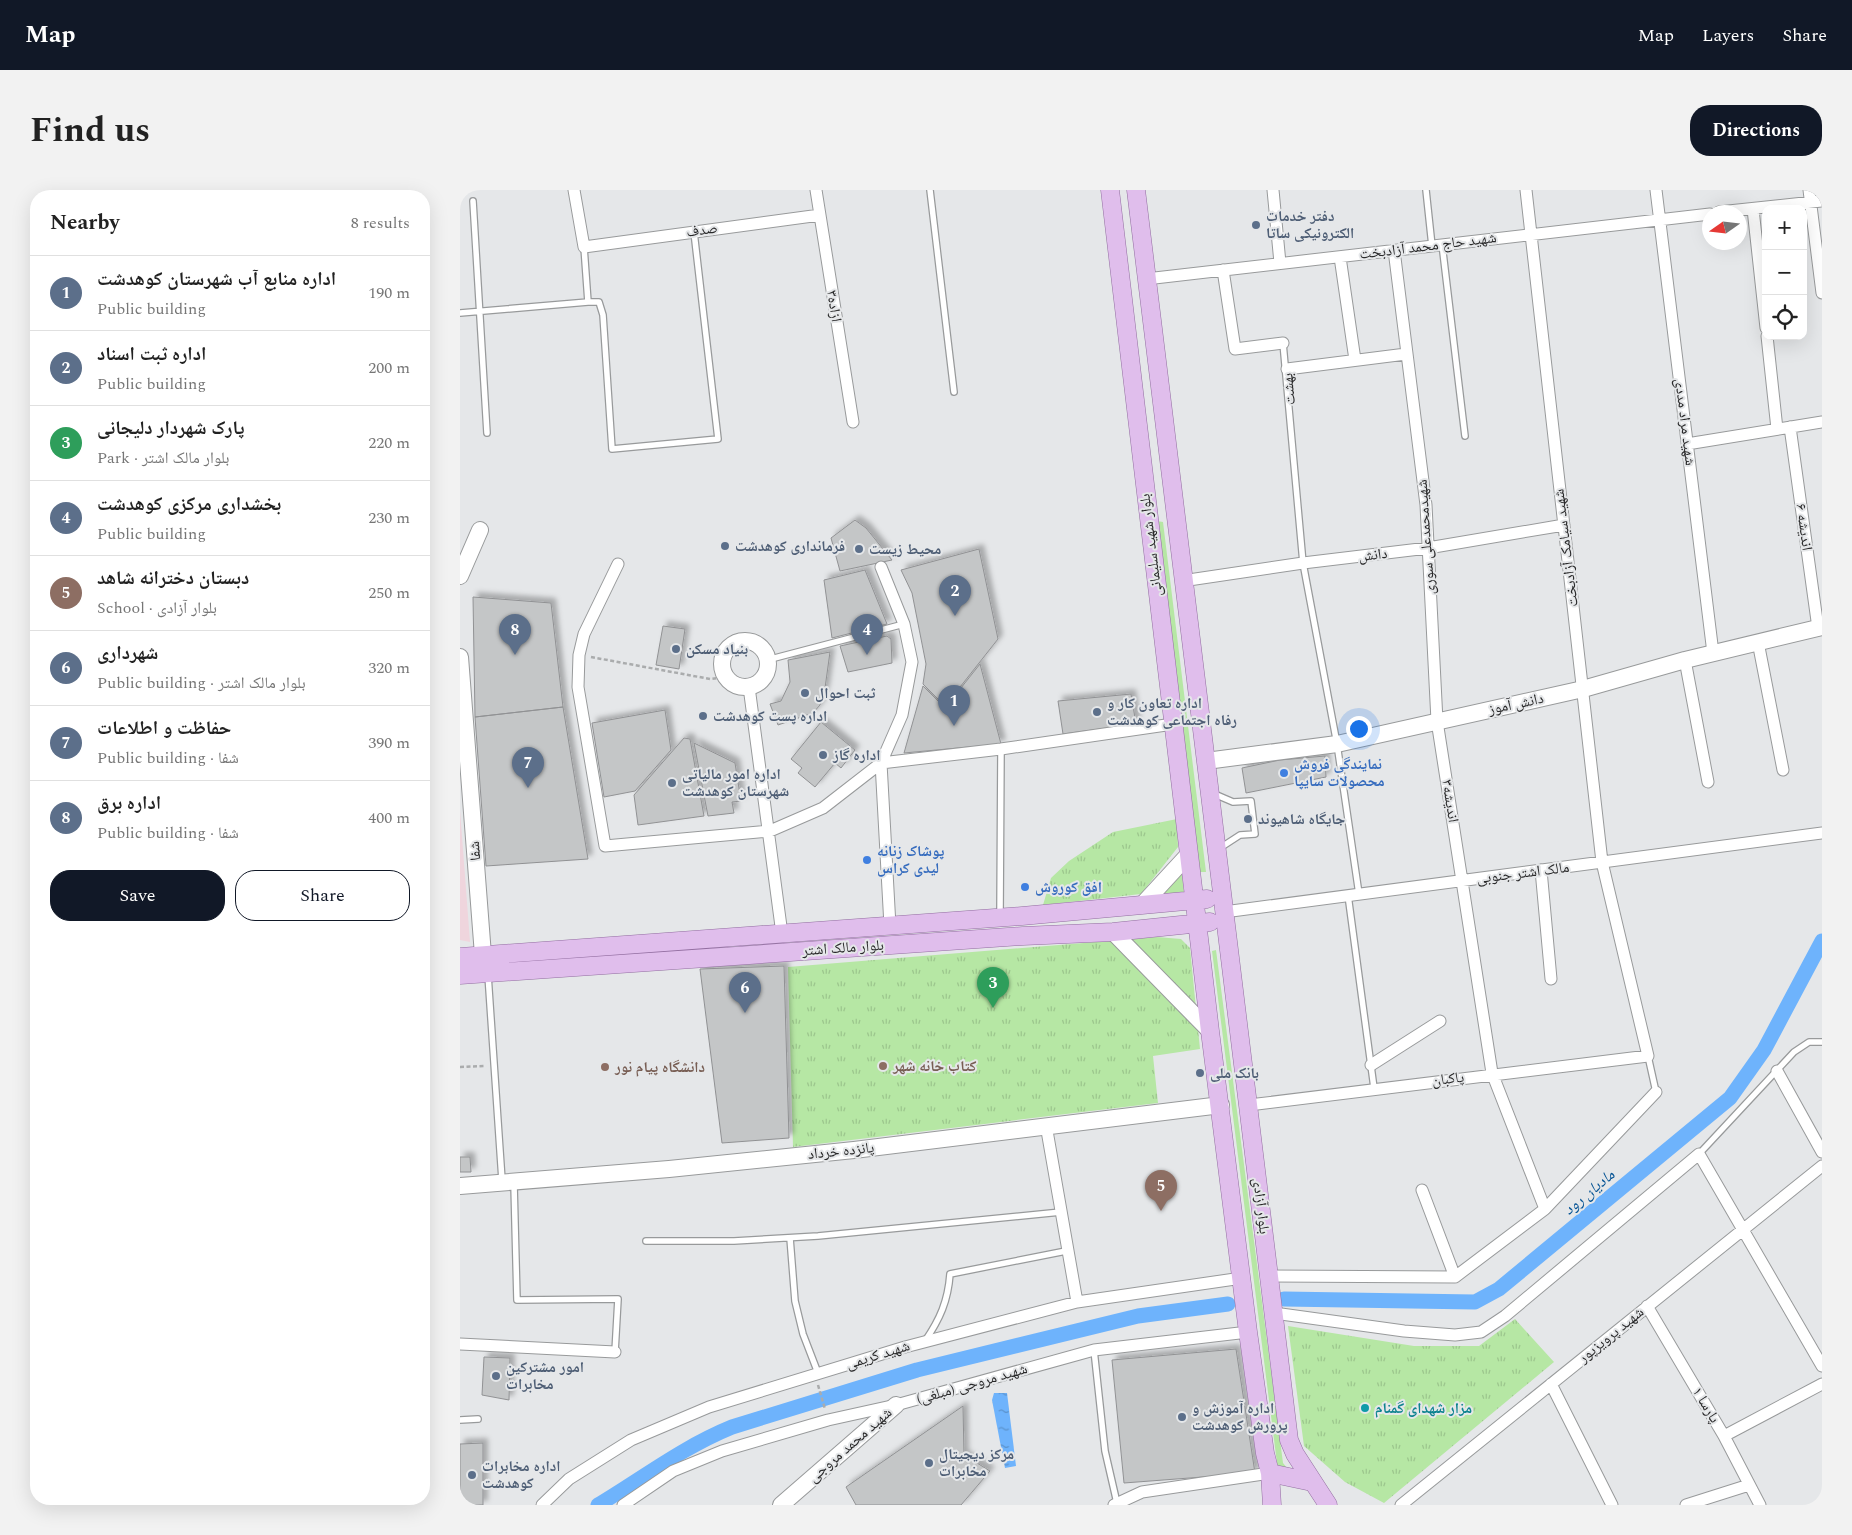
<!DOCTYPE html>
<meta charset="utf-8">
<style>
:root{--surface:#fff;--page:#f2f2f2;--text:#222;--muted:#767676;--line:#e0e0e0;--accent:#111827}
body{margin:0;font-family:Spectral,"Noto Naskh Arabic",serif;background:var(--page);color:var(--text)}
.controls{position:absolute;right:15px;top:15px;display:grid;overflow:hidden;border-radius:10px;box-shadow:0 5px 20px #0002}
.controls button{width:45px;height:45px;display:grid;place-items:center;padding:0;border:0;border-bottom:1px solid var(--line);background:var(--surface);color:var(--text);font:25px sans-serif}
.compass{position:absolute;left:1242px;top:15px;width:45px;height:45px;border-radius:50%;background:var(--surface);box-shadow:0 5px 20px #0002;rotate:256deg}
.you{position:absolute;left:898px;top:538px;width:18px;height:18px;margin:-12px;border:4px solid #fff;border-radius:50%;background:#1a73e8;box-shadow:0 0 0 8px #1a73e833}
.badge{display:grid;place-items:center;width:32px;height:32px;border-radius:50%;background:var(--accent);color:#fff;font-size:16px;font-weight:700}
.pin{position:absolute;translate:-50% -41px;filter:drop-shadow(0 1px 2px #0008)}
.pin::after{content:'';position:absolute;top:26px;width:18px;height:15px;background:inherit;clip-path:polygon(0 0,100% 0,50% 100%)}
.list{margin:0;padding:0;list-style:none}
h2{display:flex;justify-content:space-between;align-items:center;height:65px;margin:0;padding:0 20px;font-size:21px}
h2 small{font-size:16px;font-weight:400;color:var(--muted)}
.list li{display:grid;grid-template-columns:32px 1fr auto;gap:15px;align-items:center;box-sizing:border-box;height:75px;padding:0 20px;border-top:1px solid var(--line)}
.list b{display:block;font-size:19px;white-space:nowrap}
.list p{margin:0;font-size:16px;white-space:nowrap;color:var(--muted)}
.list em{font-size:16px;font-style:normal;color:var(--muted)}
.actions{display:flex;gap:10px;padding:15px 20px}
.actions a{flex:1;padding:11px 0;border:1px solid var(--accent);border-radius:20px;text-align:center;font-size:18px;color:var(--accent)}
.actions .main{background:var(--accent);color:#fff}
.icon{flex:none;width:28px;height:28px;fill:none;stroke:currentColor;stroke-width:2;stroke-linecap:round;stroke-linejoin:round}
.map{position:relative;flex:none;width:1362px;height:1315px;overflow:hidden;border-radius:20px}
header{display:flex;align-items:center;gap:30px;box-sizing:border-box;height:70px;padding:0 25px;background:var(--accent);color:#fff}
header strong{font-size:24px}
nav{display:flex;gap:28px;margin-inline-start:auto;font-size:18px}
.intro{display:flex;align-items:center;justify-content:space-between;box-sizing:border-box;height:120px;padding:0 30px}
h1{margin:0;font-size:35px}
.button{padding:12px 22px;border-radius:20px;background:var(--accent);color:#fff;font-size:18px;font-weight:700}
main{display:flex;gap:30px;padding:0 30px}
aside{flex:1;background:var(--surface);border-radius:20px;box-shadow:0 5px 20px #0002}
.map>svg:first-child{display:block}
.medical{fill:#efd5dd}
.green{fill:#b6e7a4}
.park{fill:url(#park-tufts)}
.water{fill:url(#water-ripples)}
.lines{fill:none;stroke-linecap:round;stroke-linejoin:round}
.canal{stroke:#6eb3fc;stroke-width:15}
.building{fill:#c4c6c7;stroke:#919294;filter:url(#shadow)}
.lane-casing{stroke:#989a9b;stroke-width:8}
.street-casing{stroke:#989a9b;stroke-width:13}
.secondary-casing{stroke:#989a9b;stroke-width:18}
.primary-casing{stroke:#926ea0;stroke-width:19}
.path{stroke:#aaacad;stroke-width:2.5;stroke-dasharray:4 2.5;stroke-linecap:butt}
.lane{stroke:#fff;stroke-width:5.5}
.street{stroke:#fff;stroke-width:11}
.secondary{stroke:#fff;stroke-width:16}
.primary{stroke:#e0beec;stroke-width:18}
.service-dot{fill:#5c6f8a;stroke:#e5e7e9;stroke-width:2}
.shop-dot{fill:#3f7fe0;stroke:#e5e7e9;stroke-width:2}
.education-dot{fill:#8d6e63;stroke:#e5e7e9;stroke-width:2}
.culture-dot{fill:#0f9aa8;stroke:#e5e7e9;stroke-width:2}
.labels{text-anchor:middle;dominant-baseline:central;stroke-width:4;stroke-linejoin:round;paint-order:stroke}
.service-label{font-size:15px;font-weight:bold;fill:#4e5e75;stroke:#e5e7e9;text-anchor:start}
.street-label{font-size:15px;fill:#29292a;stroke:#e5e7e9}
.shop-label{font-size:15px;font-weight:bold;fill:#366cbe;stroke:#e5e7e9;text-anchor:start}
.education-label{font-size:15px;font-weight:bold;fill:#785e54;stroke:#e5e7e9;text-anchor:start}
.culture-label{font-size:15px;font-weight:bold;fill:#0d838f;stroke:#e5e7e9;text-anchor:start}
.water-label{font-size:16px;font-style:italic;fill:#065495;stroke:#e5e7e9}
</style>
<header>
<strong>Map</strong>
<nav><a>Map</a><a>Layers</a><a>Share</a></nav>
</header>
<div class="intro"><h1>Find us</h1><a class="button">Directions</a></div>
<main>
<aside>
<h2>Nearby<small>8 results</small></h2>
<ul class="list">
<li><span class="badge" style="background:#5c6f8a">1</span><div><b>اداره منابع آب شهرستان کوهدشت</b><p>Public building</p></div><em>190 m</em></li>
<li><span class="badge" style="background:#5c6f8a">2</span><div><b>اداره ثبت اسناد</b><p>Public building</p></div><em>200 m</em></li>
<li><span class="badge" style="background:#2e9e5b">3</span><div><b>پارک شهردار دلیجانی</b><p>Park · بلوار مالک اشتر</p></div><em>220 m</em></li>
<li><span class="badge" style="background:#5c6f8a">4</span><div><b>بخشداری مرکزی کوهدشت</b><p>Public building</p></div><em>230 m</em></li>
<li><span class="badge" style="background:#8d6e63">5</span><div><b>دبستان دخترانه شاهد</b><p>School · بلوار آزادی</p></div><em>250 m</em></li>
<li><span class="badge" style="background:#5c6f8a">6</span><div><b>شهرداری</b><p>Public building · بلوار مالک اشتر</p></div><em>320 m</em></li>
<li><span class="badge" style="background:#5c6f8a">7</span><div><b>حفاظت و اطلاعات</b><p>Public building · شفا</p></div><em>390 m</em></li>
<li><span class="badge" style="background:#5c6f8a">8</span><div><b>اداره برق</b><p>Public building · شفا</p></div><em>400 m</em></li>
</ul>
<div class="actions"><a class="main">Save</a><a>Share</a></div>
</aside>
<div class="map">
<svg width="1362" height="1315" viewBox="0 0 1362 1315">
<defs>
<pattern id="park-tufts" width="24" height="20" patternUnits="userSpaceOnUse" patternTransform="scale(1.25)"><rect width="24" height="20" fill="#b6e7a4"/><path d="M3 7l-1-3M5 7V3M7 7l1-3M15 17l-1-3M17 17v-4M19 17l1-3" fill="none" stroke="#9cc68d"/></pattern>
<pattern id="water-ripples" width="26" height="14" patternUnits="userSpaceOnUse" patternTransform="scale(1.25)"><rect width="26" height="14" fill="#6eb3fc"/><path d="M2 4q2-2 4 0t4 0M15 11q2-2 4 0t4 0" fill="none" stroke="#5a92cc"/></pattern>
<filter id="shadow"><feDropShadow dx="4.5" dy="-4.5" stdDeviation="2.5" flood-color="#0004"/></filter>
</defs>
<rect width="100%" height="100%" fill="#e5e7e9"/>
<path class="medical" d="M0,620l10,132 -10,-2z"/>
<path class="green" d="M697,331l6,1 43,350h-6z
M722,684l2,20 -24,3z
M756,760l67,513 8,10 -13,-2 -66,-520z"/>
<path class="park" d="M717,629l1,28 -37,47 -98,11 8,-27 18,-17 44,-29z
M697,747l24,2 9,9 10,101 -47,7 5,47 -365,44 -5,-180z
M1055,1129l39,43 -170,141 -39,-21 -41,-36 -16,-120 126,20h65z"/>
<path class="water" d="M534,1203h13l9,73 -11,2 -13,-68z"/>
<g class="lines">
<path class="canal" d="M824,1109l191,3 24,-13 231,-191 34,-48 58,-109
M138,1315c45,-27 85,-58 134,-78l185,-57 221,-54 90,-12"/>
</g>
<path class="building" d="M395,330l11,8 26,32 -52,11 -9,-33z
M519,359l19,90 -53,67 -22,-22 3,-20 -14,-71 -11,-23z
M405,380l22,54 -55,14 -8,-58z
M13,407l78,6 12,104 -88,10z
M203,436l22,3 -6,40 -23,-4z
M427,446l4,3 1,24 -44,9 -8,-26z
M370,462l-5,36 -5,17 -7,8 -35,12 -8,-21 11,-3 9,-19 -2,-22z
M520,474l21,80 -97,9 19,-67 22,22z
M671,504l5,30 -73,10 -5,-33z
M103,517l25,152 -102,7 -11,-149z
M205,520l6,40 -36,41 -31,6 -12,-74z
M361,532l34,28 -14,18 -6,-5 -20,24 -17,-14 4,-5 -11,-9z
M224,548l6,1 14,77 -66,9 -4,-30z
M234,553l41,20 6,38 -9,1 2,11 -26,3z
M865,566l1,21 -80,16 -4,-25 38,-8z
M324,776l5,172 -67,5 -22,-174z
M0,967h10l1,15h-11z
M776,1159l19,124 -131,10 -12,-123z
M24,1167l26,1 -1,42 -27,-5z
M503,1216l1,49 26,16 -29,34h-105l-10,-18z
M23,1253v62h-23v-61z"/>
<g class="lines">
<g class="lane-casing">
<path id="lane" d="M470,0l24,202
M966,0l6,56
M13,11l14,232
M982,54l23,192
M128,112h11l4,13 9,134 106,-10 -24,-207
M0,123l128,-11 -4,-55
M823,153l20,220 34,181 22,150
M307,470l137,-36
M752,603l21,9 18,-1 4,33 -15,1 -20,13
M888,705l26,193
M540,724l1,-165
M28,785l14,205
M1188,866l8,36
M1239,964l95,-102 15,-10h13
M54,994l3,116 101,-1 -3,53
M330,1048l5,63 8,33 15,39
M186,1051h88l84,-5 243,-24
M465,1151c15,-22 23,-40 25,-67l116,-23
M634,1160l11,101 12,52
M0,1230l18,-1"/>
</g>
<g class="street-casing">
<path id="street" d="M114,0l10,57 236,-32
M356,0l37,232
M813,0l7,73
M1196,0l57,463
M1349,0l13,103
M1293,19l13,119
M1259,22l103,-11
M934,60l32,255 11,216 55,352 53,136
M880,67l15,103
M763,80l12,79 48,-6
M686,89l564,-65
M1307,146l10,93
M827,179l119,-15
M1330,237l28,201
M1227,254l135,-22
M158,374l-34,70 -5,21 -1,32 27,159 165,-15 53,-23 58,-45 21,-48 10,-53 -8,-38 -23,-57
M722,391l121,-18 125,-15 136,-23
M1298,452l25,128
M1225,470l23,122
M289,497l33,247
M1081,680l10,109
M764,722l598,-79
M430,736l-9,-163 120,-14 172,-25
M911,875l69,-44
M1317,881l45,81
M789,915l399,-49 -46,-194 -76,-672
M586,935l31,177
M962,1000l33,87
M810,1086l185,1 90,-68 111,-117
M1187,1116l77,130 36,69
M814,1123l130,18 51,4 26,-3 24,-16 194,-162 123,212
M0,1154l155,8
M1091,1194l61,121
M1264,1246l98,-52
M82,1315l27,-26 62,-39 78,-33 196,-60 172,-45 165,-24
M163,1315l50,-34 49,-20 106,-31 68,-15 198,-55 154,-18
M654,1315l28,-13 128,-19
M941,1315l421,-339
M1226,1315l63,-20"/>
</g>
<g class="secondary-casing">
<path id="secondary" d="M0,386l20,-46
M262 474a23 23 0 1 1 46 0a23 23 0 1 1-46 0Z
M0,467l23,298
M746,571l131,-17 246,-55 102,-29 137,-33
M682,715l47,-51
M653,742l97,99
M0,996l209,-17 185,-19 367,-45
M321,1315l115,-100"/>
</g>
<g class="primary-casing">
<path id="primary" d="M650,0l100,841 38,301 17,121 5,20 2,32
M676,0l153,1250 6,14 33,51
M0,767l562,-41 185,-17
M0,785l563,-39 90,-4 97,-10
M810,1283l42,9"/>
</g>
<path class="path" d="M131,467l119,22 16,-2
M0,877l26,-1
M358,1195l7,24"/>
<use href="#lane" class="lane"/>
<use href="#street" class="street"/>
<use href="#secondary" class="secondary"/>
<use href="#primary" class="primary"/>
</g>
<g class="service-dot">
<circle cx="796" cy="35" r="5"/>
<circle cx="265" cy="356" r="5"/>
<circle cx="399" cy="359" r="5"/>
<circle cx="216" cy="459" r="5"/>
<circle cx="345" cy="503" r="5"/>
<circle cx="637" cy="522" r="5"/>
<circle cx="243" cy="526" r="5"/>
<circle cx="363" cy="565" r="5"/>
<circle cx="212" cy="593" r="5"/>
<circle cx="788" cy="629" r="5"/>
<circle cx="740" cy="883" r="5"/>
<circle cx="36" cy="1186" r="5"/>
<circle cx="722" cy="1227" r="5"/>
<circle cx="469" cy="1273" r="5"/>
<circle cx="12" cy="1285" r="5"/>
</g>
<g class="shop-dot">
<circle cx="824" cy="583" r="5"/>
<circle cx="407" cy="670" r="5"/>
<circle cx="565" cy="697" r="5"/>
</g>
<g class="education-dot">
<circle cx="423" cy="876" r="5"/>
<circle cx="145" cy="877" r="5"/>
</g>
<circle class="culture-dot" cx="905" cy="1218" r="5"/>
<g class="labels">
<g class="service-label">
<text x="806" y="26">دفتر خدمات<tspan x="806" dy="17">الکترونیکی ساتا</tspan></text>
<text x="275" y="356">فرمانداری کوهدشت</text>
<text x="409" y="359">محیط زیست</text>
<text x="226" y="459">بنیاد مسکن</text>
<text x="355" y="503">ثبت احوال</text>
<text x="647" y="513">اداره تعاون کار و<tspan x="647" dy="17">رفاه اجتماعی کوهدشت</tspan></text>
<text x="253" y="526">اداره پست کوهدشت</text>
<text x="373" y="565">اداره گاز</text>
<text x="222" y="584">اداره امور مالیاتی<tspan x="222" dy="17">شهرستان کوهدشت</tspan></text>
<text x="798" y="629">جایگاه شاهیوند</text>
<text x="750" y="883">بانک ملی</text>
<text x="46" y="1177">امور مشترکین<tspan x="46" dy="17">مخابرات</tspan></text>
<text x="732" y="1218">اداره آموزش و<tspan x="732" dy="17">پرورش کوهدشت</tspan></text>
<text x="479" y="1264">مرکز دیجیتال<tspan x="479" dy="17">مخابرات</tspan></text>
<text x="22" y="1276">اداره مخابرات<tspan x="22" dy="17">کوهدشت</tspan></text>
</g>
<g class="street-label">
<text transform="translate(242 40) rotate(-8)">صدف</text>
<text transform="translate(968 56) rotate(-7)">شهید حاج محمد آزادبخت</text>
<text transform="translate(374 116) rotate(81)">ازاده۳</text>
<text transform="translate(829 199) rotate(-95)">بهشت</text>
<text transform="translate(1225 232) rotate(83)">شهید مراد مددی</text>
<text transform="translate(1344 337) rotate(82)">اندیشه ۶</text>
<text transform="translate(966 347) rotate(-94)">شهیدمحمدعلی سوری</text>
<text transform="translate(691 355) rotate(-97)">بلوار شهید سلیمانی</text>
<text transform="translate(1106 358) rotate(-97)">شهید سیامک آزادبخت</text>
<text transform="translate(913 365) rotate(-7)">دانش</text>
<text transform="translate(1056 514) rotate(-12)">دانش آموز</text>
<text transform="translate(990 611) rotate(81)">اندیشه۳</text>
<text transform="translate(15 661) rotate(-94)">شفا</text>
<text transform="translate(1063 683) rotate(-7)">مالک اشتر جنوبی</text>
<text transform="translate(383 758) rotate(-4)">بلوار مالک اشتر</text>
<text transform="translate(988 889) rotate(-7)">پاکبان</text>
<text transform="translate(381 961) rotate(-6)">پانزده خرداد</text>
<text transform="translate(801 1016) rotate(83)">بلوار آزادی</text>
<text transform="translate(1151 1145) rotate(-39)">شهید پرویزپور</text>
<text transform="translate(418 1165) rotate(-17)">شهید کریمی</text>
<text transform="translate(512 1194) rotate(-16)">شهید مروجی (مبلغی)</text>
<text transform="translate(1246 1215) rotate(59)">پارسا ۱</text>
<text transform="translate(390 1255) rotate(-41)">شهید محمد مروجی</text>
</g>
<g class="shop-label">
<text x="834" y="574">نمایندگی فروش<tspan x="834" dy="17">محصولات سایپا</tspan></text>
<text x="417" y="661">پوشاک زنانه<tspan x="417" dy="17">لیدی کراس</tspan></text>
<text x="575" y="697">افق کوروش</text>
</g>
<g class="education-label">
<text x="433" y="876">کتاب خانه شهر</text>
<text x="155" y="877">دانشگاه پیام نور</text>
</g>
<g class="culture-label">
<text x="915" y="1218">مزار شهدای گمنام</text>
</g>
<g class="water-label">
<text transform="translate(1129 1002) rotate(-40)">مادیان رود</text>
</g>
</g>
</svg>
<div class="controls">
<button>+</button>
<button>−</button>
<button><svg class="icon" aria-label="locate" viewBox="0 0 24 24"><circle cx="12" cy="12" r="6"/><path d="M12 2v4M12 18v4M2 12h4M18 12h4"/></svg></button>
</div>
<svg class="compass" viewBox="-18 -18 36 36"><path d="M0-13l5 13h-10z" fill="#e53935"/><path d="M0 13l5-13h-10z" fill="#767676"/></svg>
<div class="you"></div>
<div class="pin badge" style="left:494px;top:536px;background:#5c6f8a">1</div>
<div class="pin badge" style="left:495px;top:426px;background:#5c6f8a">2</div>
<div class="pin badge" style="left:533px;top:818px;background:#2e9e5b">3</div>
<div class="pin badge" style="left:407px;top:465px;background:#5c6f8a">4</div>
<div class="pin badge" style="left:701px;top:1021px;background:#8d6e63">5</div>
<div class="pin badge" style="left:285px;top:823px;background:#5c6f8a">6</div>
<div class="pin badge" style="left:68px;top:598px;background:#5c6f8a">7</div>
<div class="pin badge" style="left:55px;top:465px;background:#5c6f8a">8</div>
</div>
</main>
